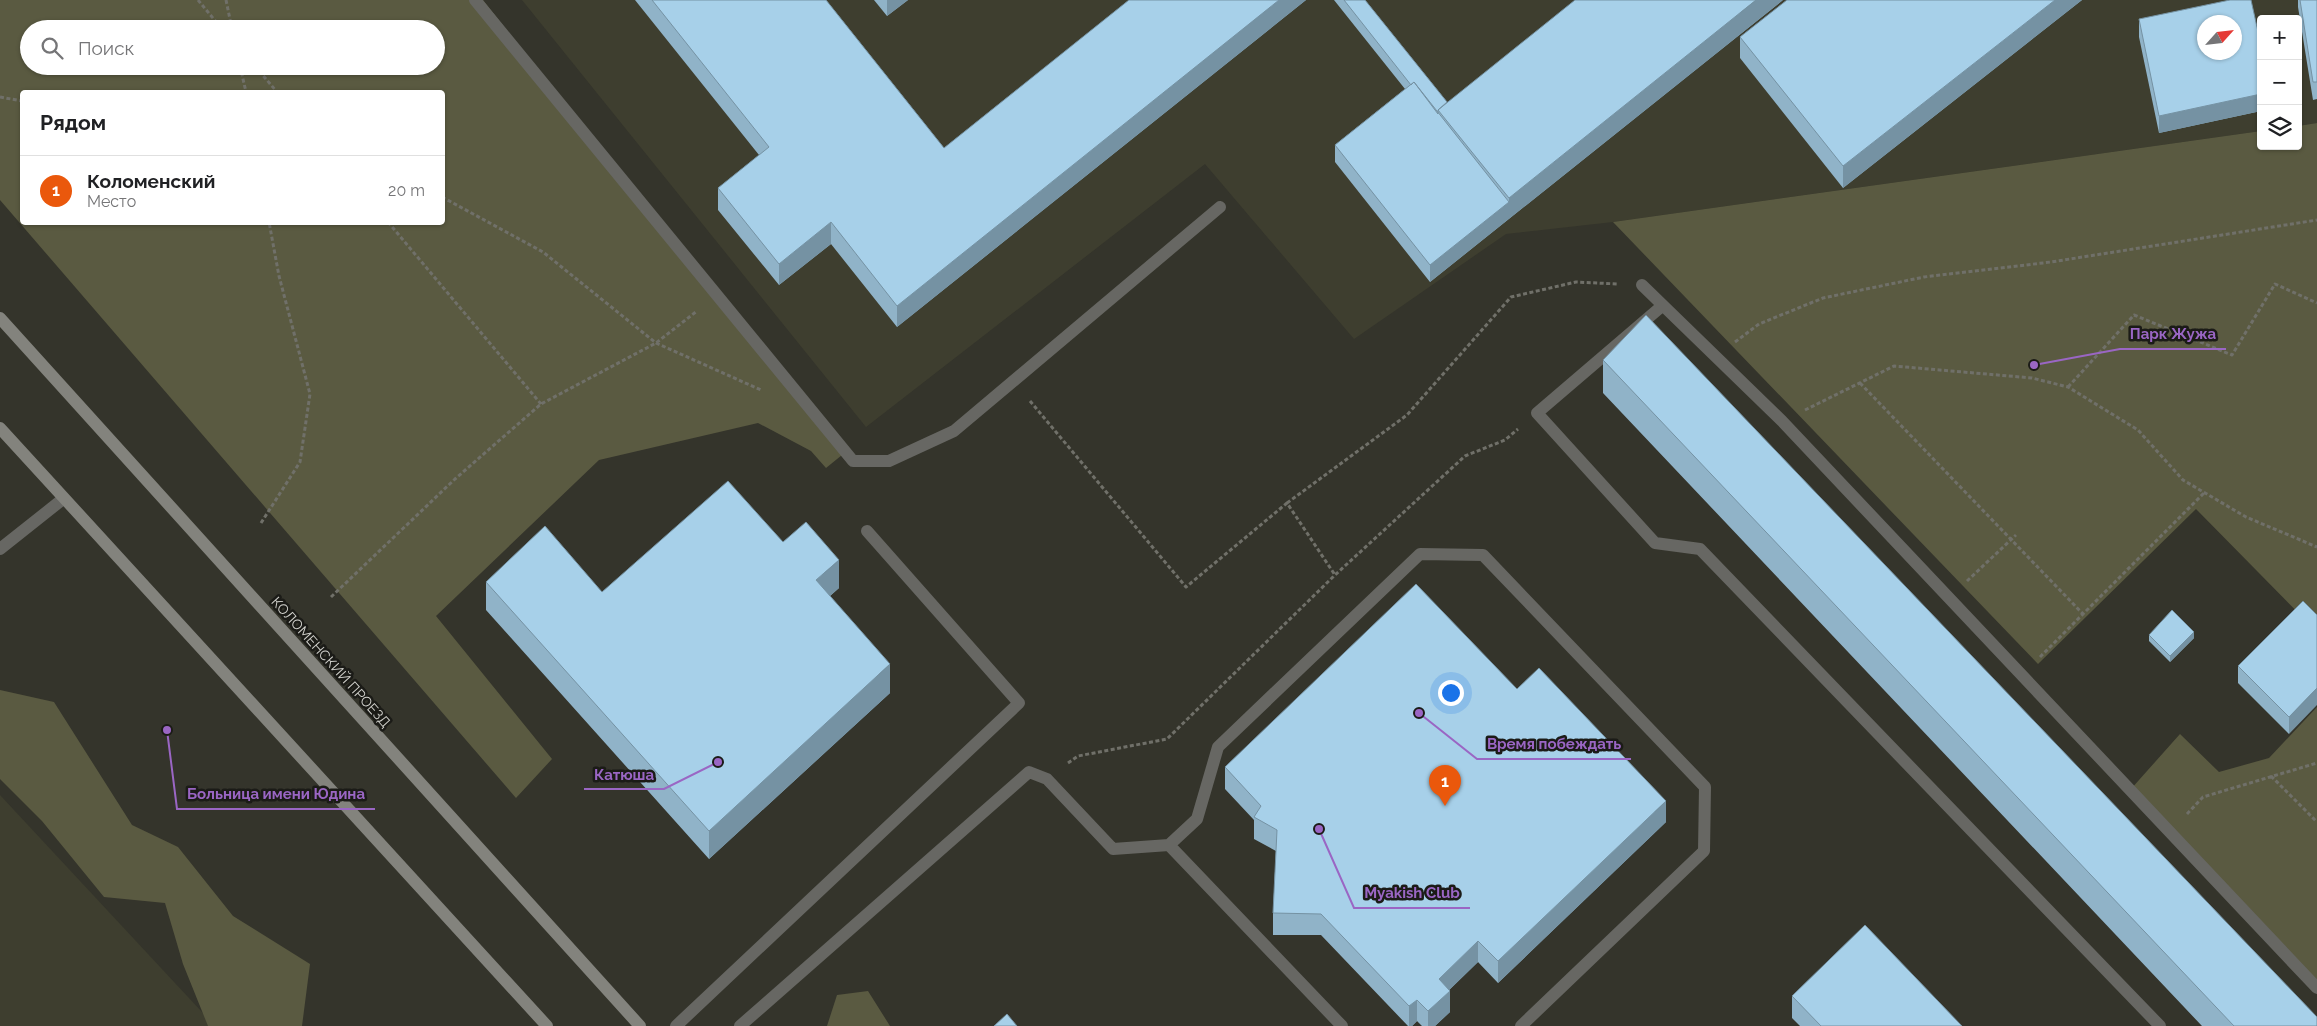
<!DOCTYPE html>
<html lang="ru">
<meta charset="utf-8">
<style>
:root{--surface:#fff;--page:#f2f2f2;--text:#202124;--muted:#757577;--line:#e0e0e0;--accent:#ea580c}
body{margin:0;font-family:Raleway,sans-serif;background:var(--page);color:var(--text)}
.controls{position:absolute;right:15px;top:15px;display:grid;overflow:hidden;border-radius:5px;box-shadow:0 1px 4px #0004}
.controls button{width:45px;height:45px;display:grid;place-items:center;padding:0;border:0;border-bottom:1px solid var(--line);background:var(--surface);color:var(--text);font:25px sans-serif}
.compass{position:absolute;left:2197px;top:15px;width:45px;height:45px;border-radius:50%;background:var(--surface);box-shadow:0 1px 4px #0004;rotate:63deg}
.you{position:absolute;left:1450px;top:692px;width:18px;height:18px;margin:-12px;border:4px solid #fff;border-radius:50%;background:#1a73e8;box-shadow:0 0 0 8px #1a73e833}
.badge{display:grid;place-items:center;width:32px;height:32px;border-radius:50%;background:var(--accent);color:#fff;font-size:16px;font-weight:700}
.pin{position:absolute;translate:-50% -41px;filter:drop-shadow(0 1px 2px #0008)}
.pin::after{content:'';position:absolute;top:26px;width:18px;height:15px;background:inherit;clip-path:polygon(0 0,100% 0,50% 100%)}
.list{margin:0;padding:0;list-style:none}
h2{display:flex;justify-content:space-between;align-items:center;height:65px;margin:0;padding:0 20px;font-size:21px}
h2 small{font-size:16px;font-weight:400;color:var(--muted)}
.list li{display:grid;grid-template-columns:32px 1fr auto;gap:15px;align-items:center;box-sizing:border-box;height:70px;padding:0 20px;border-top:1px solid var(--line)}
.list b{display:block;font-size:19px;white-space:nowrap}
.list p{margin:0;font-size:16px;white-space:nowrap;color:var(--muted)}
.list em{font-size:16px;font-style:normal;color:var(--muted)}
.icon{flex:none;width:28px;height:28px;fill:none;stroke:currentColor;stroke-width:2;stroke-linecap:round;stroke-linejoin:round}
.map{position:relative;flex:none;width:2317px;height:1026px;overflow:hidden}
.search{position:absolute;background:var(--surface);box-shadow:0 1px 4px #0004;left:20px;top:20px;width:425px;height:55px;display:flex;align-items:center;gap:12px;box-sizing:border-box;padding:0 18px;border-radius:28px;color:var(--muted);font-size:19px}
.panel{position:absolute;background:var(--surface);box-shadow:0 1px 4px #0004;left:20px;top:90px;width:425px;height:135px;border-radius:5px}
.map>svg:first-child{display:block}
.built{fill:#3e3e2f;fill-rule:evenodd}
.green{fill:#5a5a41;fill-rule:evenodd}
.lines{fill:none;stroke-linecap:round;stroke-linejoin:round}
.path{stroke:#707069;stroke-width:3;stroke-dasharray:4 2.5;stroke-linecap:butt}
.lane{stroke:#676763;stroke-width:12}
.secondary{stroke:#83837d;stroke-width:12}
.wall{fill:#90b3c8}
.shaded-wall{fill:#7592a3}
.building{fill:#a7d0e9;stroke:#7592a3;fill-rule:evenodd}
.labels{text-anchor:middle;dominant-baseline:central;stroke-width:5;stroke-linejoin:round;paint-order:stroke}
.street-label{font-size:14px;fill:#d3d3ce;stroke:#1b1b17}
.leader{fill:none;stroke:#9a66c4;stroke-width:2}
.callout-dot{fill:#9a66c4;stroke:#1b1b17;stroke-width:2}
.callout-label{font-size:15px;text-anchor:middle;font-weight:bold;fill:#9a66c4;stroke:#1b1b17;stroke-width:5;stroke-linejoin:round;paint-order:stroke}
</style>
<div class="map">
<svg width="2317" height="1026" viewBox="0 0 2317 1026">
<rect width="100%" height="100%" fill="#34342b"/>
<path class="built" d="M522,0h1795v123l-19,3v-107h-37v112l-648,91 -107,12 -152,105 -149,-175 -339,263zM2204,22h30v30h-30z
M0,795l215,231h-215z"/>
<path class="green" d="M0,0h483l359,455 -16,13 -15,-17 -53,-28 -159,37 -163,156 116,143 -36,39 -516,-598zM29,29h407v37h-407zM22,92h420v130h-420z
M2317,123v509l-121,-123 -158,155 -425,-442 648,-91v15h37v-20z
M0,690l54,12 78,123 46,22 55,69 77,48 -8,62h-94l-25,-62 -18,-61 -61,-6 -62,-76 -42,-42z
M2317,707v275l-186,-193 49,-55 39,38 50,-14z
M868,991l22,35h-63l10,-31z"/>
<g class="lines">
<path class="path" d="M198,0l24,29
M226,0l6,29
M240,66l6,26
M255,66l22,26
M0,97l22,4
M442,197l101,55 113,91 105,47
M388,222l153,182
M1735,342l24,-18 64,-26 101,-21 127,-15 266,-42
M1860,383l223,231
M2068,387l66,-72 98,40 43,-71 42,19
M1030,401l156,186 101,-84 48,72
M1805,410l89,-44 138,12 36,9 70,43 45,50 63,37 71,30
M1287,503l120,-88 104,-118 65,-15 42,2
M261,523l39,-61 10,-68 -31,-118 -10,-54
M1967,581l49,-46
M331,597l124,-118 86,-75 115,-61 41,-32
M2040,657l164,-164
M1068,763l10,-7 89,-17 168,-164 130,-119 40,-16 13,-11
M2271,776l46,46
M2187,814l16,-17 114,-34"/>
<path class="lane" d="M475,0l378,461h36l65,-30 266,-224
M1642,285l140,136 535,567
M1662,306l-125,107 118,130 45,6 460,477
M0,549l63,-50
M1169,845l173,181
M676,1026l343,-323 -152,-172
M740,1026l289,-254 18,7 66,70 56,-4 28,-26 21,-72 202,-193 63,1 222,232 -1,64 -183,175"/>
<path class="secondary" d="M0,318l640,708
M0,428l547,598"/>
</g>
<path class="wall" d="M635,0h191l118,148 185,-148h177l-409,327 -66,-83 -52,41 -61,-75v-22l41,-33z
M874,0h34l-21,16z
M1334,0h31l82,102 336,-102 -353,282 -95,-120v-17l70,-56z
M1787,0h295l-239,188 -103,-130v-21z
M2298,0h19v99l-4,1 -15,-93z
M2139,19l122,26v66l-102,22 -20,-96z
M1603,360l714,666h-115l-599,-633z
M783,542l56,46 -9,8 60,97 -181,166 -223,-249v-28l116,10z
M2303,601l-14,133 -51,-51v-17z
M2149,635l45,3 -24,24 -21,-21z
M1517,689l149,133 -168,161 -20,-21 -29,28 1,22 -15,14h-13l-5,-5 -5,5h-4l-87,-91h-48v-22l3,-62 -22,-12v-19l-29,-31v-22z
M1792,996l170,30h-162l-8,-8z"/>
<path class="shaded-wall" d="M887,0h21l-21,16z
M1279,0h27l-409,327v-21z
M1756,0h27l-353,282v-17l79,-63v-4z
M2055,0h27l-239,188v-22z
M2261,94v17l-102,22v-17z
M831,222v22l-52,41v-21z
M839,560v28l-23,20v-28z
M2194,632v6l-24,24v-6z
M890,664v29l-181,166v-28z
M2317,688v17l-28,29v-17z
M1666,801v21l-168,161v-22z
M1478,941v21l-39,38v-21z
M1450,991v21l-15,14h-7v-15z
M1417,1000v21l-5,5h-3v-20z"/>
<path class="building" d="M652,0h174l118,148 185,-148h150l-382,306 -66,-84 -52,42 -61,-76 51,-41z
M1344,0h21l82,102 -9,8v4l-24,-32 -3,3z
M1575,0h181l-247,198 -71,-88z
M1787,0h268l-212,166 -103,-129z
M2230,0h21l10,45v49l-102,22 -20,-97zM2204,22h30v30h-30z
M2300,0h17v82h-4z
M1414,82l95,120 -79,63 -95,-120z
M1646,315l671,702v9h-83l-631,-666z
M728,481l55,61 23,-20 33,38 -23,20 74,84 -181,167 -223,-249 59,-56 57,66z
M1416,584l101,105 22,-21 127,133 -168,160 -20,-20 -39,38 11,12 -22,20 -11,-11 -8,6 -88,-92 -48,-1 4,-83 -23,-13 7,-11 -36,-39z
M2303,601l14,14v73l-28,29 -51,-51z
M2172,610l22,22 -24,24 -21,-21z
M1865,925l97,101h-141l-29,-30z
M1007,1014l10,12h-23z"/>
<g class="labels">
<g class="street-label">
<text transform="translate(331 662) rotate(48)">КОЛОМЕНСКИЙ ПРОЕЗД</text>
</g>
</g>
<path class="leader" d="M2034 365L2120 349H2226M1419 713L1477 759H1631M718 762L664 789H584M167 730L177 809H375M1319 829L1354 908H1470"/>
<g class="callout-dot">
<circle cx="2034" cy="365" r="5"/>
<circle cx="1419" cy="713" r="5"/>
<circle cx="718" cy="762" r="5"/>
<circle cx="167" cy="730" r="5"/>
<circle cx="1319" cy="829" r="5"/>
</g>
<g class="callout-label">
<text x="2173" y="339">Парк Жужа</text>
<text x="1554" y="749">Время побеждать</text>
<text x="624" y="780">Катюша</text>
<text x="276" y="799">Больница имени Юдина</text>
<text x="1412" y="898">Myakish Club</text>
</g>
</svg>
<div class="controls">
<button>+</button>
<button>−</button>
<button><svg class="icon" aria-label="layers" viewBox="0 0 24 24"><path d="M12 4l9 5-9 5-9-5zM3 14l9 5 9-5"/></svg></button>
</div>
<svg class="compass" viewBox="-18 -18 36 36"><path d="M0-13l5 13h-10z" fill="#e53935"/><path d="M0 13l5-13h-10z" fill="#757577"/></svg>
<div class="you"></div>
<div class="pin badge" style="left:1445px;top:806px">1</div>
<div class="search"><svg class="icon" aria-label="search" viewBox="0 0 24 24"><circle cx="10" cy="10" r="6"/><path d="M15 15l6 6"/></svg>Поиск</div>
<section class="panel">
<h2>Рядом<small></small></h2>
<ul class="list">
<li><span class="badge">1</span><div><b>Коломенский</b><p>Место</p></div><em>20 m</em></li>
</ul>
</section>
</div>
